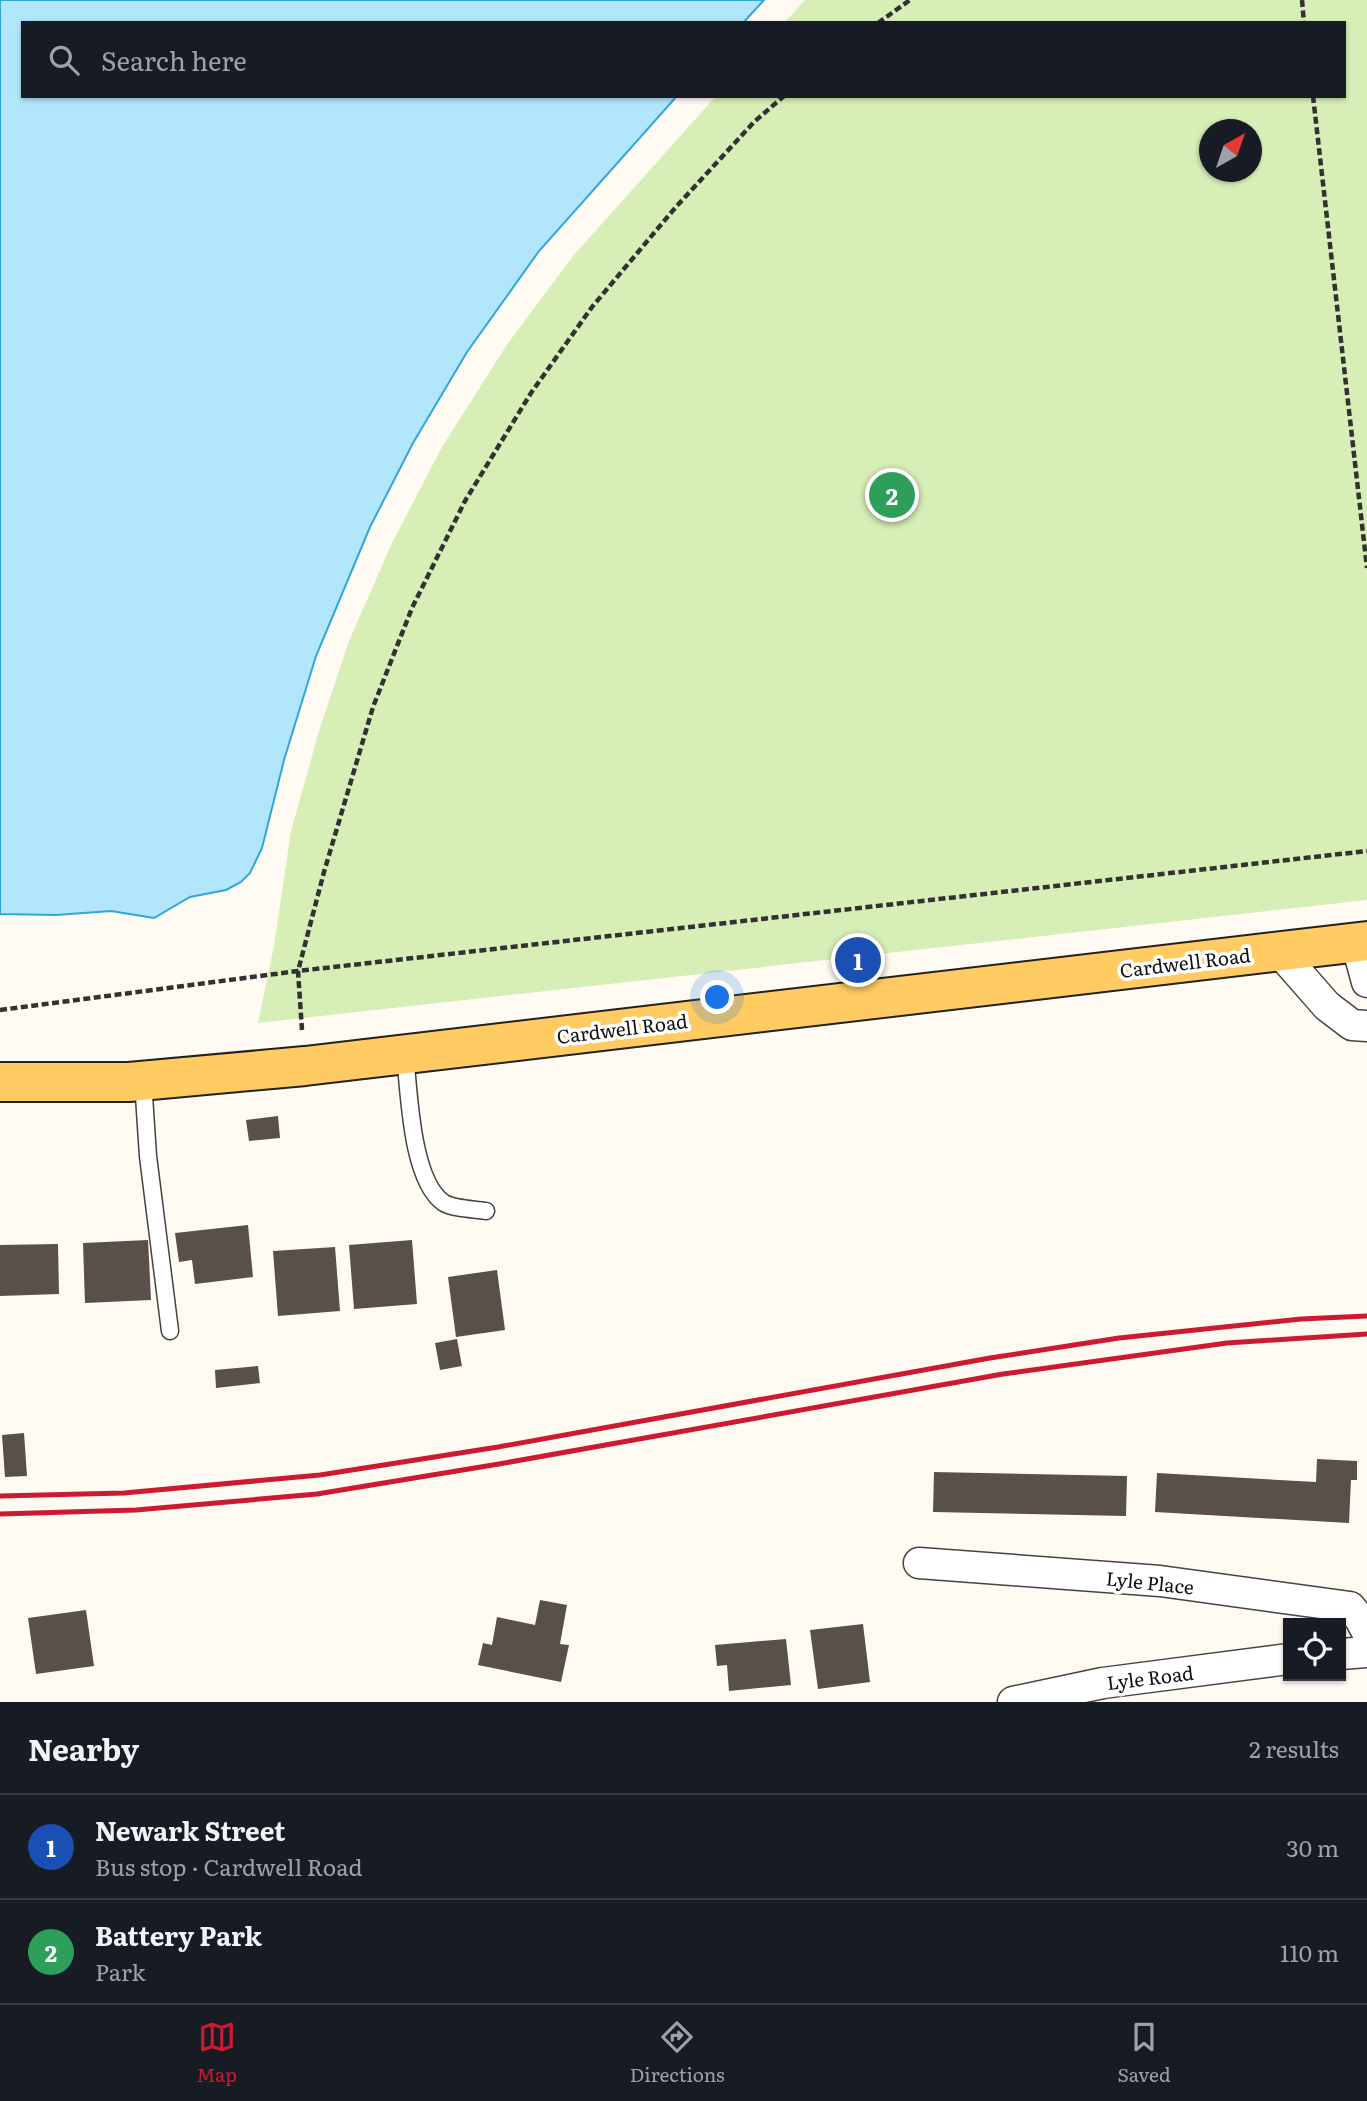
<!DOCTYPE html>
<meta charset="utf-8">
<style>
:root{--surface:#171b24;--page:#20242c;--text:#f1f3f6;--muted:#9ea1a6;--line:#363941;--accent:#cd1a32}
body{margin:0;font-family:Literata,serif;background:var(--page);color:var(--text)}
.controls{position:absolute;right:21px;bottom:21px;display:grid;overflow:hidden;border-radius:0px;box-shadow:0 2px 5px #0004}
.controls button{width:63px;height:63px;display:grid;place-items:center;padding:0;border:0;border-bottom:2px solid var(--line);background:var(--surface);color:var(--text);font:35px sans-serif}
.compass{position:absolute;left:1199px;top:119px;width:63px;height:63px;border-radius:50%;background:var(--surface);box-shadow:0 2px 5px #0004;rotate:40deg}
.you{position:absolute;left:718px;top:998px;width:24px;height:24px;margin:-18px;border:5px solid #fff;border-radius:50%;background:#1a73e8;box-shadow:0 0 0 10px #1a73e833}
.badge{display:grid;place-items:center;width:46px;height:46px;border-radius:50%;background:var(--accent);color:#fff;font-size:23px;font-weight:700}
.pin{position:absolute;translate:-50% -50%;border:4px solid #fff;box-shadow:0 2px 7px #0006}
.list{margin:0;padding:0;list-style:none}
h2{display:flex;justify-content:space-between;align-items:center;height:91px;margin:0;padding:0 28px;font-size:30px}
h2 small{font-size:23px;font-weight:400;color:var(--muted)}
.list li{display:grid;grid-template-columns:46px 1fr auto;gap:21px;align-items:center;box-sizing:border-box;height:105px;padding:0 28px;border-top:2px solid var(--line)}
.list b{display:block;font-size:26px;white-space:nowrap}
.list p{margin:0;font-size:23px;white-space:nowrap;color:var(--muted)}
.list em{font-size:23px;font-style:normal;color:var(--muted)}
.icon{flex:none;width:38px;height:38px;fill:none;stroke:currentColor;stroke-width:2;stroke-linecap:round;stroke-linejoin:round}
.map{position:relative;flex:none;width:1367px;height:1702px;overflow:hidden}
.search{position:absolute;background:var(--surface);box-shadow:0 2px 5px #0004;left:21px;right:21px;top:21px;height:77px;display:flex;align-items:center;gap:18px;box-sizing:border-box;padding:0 24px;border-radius:0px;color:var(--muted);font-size:26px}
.sheet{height:301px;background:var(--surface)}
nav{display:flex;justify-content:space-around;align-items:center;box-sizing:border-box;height:98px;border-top:2px solid var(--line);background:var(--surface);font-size:19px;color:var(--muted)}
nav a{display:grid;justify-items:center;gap:4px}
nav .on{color:var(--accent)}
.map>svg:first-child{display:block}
.green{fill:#d8eeb7;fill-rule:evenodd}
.water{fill:#b2e6fc;stroke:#32a5d9;stroke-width:2}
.building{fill:#594f4b}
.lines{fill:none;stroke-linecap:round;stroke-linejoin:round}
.lane-casing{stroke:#434343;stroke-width:19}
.street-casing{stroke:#434343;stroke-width:33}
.primary-casing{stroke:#212121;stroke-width:42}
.path{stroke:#323232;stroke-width:4.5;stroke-dasharray:7 3.5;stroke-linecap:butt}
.lane{stroke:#fff;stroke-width:16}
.street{stroke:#fff;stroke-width:30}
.primary{stroke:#ffcb62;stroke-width:38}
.rail{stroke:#cd1a32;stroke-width:5}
.labels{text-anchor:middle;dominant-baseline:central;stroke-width:7;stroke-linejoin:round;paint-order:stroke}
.street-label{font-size:19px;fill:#101010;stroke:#fff}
</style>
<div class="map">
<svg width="1367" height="1702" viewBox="0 0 1367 1702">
<rect width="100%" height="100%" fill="#fffbf2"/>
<path class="green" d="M805,0h562v900l-1109,123 16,-77 17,-115 28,-100 30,-90 43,-98 50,-96 64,-101 67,-90 143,-160h628v-73h-560zM1210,130h42v42h-42z"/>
<path class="water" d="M0,0h764l-21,23h-720v73h654l-138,155 -72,101 -54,91 -43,84 -54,129 -32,104 -22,88 -12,25 -9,9 -15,8 -36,7 -36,21 -43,-7 -55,4 -56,-1z"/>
<path class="building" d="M278,1116l2,22 -31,3 -3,-21z
M248,1225l5,52 -58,7 -3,-24 -13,2 -4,-29z
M148,1240l3,60 -66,3 -2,-60z
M412,1240l5,64 -63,5 -5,-64z
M58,1244l1,50 -59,2v-51z
M335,1247l5,64 -62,5 -5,-65z
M497,1270l8,60 -49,7 -8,-60z
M457,1339l5,27 -22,4 -5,-27z
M258,1366l2,17 -44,5 -1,-18z
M24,1433l3,43 -22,1 -3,-42z
M1317,1459l40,2v19h-6l-2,43 -194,-11 2,-39 159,9z
M934,1472l193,4 -1,40 -193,-4z
M540,1600l27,5 -7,39 9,1 -8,37 -83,-17 5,-22 9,2 5,-28 38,8z
M86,1610l8,56 -58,8 -8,-56z
M863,1624l7,58 -52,7 -8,-59z
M786,1639l5,46 -62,6 -2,-26 -10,1 -2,-21z"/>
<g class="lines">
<g class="lane-casing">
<path id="lane" d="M405,1054c4,37 6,127 39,149 10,6 30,6 42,8
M143,1081l5,75 22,175"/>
</g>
<g class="street-casing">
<path id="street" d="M1356,942l11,40
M1278,950l49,56 25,19 15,1
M919,1563l241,18 190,26 10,12 7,13
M1341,1654l26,-2
M1013,1702l90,-19 185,-24"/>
</g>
<g class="primary-casing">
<path id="primary" d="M0,1082h129l176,-16 1062,-125"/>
</g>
<path class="path" d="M1302,0l2,23
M878,23l32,-23
M1313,96l54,472
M0,1010l298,-39 1069,-120
M302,1030l-4,-59 26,-99 49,-165 39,-99 53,-107 66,-108 61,-86 83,-99 79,-86 30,-26"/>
<use href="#lane" class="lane"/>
<use href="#street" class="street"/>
<use href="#primary" class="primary"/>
<path class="rail" d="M0,1496l124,-3 196,-18 178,-28 492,-89 129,-20 182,-19 66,-3
M0,1514l136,-4 181,-16 182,-30 504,-90 224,-31 140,-9"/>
</g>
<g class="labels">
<g class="street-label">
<text transform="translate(1185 962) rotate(-7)">Cardwell Road</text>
<text transform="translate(622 1028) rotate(-7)">Cardwell Road</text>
<text transform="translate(1150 1582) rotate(6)">Lyle Place</text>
<text transform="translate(1150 1677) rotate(-7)">Lyle Road</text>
</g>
</g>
</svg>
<div class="controls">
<button><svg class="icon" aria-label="locate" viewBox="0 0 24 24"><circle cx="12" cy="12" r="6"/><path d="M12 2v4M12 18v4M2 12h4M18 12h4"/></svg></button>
</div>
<svg class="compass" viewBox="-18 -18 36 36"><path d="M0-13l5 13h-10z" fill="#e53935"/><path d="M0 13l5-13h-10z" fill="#9ea1a6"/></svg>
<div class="you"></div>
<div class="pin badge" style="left:858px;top:960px;background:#1a4fb4">1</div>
<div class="pin badge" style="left:892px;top:495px;background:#2e9e5b">2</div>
<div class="search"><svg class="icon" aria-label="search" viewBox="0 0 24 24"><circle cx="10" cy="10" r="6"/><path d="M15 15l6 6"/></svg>Search here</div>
</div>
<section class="sheet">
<h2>Nearby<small>2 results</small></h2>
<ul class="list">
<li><span class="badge" style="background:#1a4fb4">1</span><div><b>Newark Street</b><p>Bus stop · Cardwell Road</p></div><em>30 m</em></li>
<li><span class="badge" style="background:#2e9e5b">2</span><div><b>Battery Park</b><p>Park</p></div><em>110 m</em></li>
</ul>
</section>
<nav>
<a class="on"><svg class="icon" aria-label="map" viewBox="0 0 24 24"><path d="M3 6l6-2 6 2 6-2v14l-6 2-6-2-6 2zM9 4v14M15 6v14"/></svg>Map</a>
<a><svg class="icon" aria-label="directions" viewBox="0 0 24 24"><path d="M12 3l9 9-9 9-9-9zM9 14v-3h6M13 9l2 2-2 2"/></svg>Directions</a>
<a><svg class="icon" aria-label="saved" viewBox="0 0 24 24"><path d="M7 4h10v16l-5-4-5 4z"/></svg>Saved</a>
</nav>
